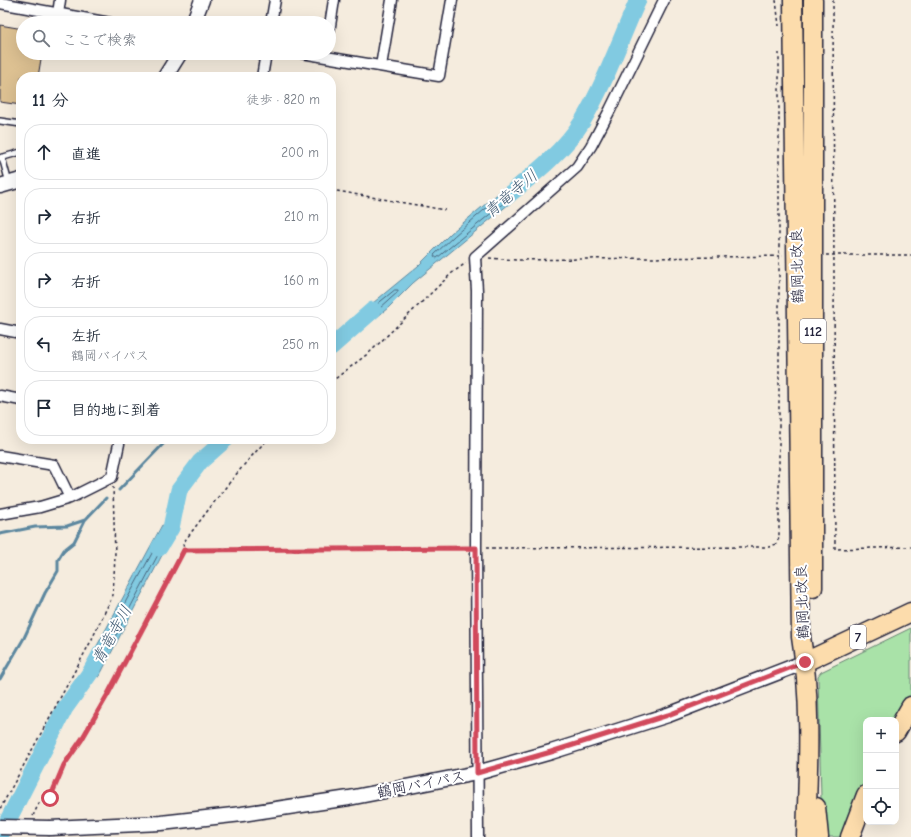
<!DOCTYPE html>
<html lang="ja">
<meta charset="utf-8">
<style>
:root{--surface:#fff;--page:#f6f6f7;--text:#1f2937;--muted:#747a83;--line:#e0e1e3}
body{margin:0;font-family:"Comic Neue","Klee One",sans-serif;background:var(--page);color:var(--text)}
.controls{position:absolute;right:12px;bottom:12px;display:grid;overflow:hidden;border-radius:8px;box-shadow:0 4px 16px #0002}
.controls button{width:36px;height:36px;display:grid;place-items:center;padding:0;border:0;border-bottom:1px solid var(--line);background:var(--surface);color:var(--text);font:20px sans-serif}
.stop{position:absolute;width:12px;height:12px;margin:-9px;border:3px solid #d1495b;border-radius:50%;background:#fff}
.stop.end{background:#d1495b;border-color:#fff;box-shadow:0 1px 4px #0008}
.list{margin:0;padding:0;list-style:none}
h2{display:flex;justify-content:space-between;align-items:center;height:52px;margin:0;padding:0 16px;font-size:17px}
h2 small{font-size:13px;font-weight:400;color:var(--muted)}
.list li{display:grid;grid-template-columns:26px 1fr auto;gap:12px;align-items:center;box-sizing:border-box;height:56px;margin:0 8px 8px;padding:0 8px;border:1px solid var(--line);border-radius:16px}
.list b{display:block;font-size:15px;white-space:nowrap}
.list p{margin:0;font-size:13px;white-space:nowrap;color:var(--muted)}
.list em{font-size:13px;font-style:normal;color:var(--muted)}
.icon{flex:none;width:22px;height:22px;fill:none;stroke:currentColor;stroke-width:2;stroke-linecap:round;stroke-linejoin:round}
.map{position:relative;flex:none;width:911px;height:837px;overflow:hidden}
.search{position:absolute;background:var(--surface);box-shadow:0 4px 16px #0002;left:16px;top:16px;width:320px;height:44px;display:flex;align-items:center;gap:10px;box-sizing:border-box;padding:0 14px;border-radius:22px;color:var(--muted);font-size:15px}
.panel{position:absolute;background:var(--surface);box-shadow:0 4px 16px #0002;left:16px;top:72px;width:320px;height:372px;border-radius:16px}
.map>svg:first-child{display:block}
.green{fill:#a9e2a8;stroke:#668272}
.water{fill:#81cae1;stroke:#5b879f}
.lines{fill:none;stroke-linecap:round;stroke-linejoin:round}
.shore{stroke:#48657d;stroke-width:1}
.stream{stroke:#5b879f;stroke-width:3}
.river{stroke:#81cae1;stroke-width:17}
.building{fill:#ddc192;stroke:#22223b}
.lane-casing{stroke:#22223b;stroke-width:8}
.street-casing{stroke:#22223b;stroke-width:13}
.secondary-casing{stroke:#22223b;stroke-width:17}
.highway-casing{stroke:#22223b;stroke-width:21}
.path{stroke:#22223b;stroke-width:1.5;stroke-dasharray:3 3;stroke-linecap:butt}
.lane{stroke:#fff;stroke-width:5}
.street{stroke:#fff;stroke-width:10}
.secondary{stroke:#fff;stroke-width:14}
.highway{stroke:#fcdcac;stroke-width:18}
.secondary-bridge-casing{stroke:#22223b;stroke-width:17;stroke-linecap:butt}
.secondary-bridge{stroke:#fff;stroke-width:14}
.route{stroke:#d1495b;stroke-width:5}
.labels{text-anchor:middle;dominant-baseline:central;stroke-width:4;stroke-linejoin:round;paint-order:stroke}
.shield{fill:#fff;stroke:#646476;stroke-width:1}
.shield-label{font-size:14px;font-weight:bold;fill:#22223b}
.street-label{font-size:15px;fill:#22223b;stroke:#fff}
.water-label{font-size:16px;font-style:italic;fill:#435d75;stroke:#fff}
</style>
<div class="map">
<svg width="911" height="837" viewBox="0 0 911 837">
<rect width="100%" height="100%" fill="#f5ecde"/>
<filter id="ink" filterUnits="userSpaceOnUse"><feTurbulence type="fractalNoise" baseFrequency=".025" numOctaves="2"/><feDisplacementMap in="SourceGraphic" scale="8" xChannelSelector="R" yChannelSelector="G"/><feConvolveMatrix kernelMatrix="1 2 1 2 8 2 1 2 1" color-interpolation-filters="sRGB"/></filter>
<g filter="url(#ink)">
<path class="green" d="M911,628v73l-16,19h-29v79l-14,38h-30l-4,-161 3,-4z"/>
<path class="water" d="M519,176l9,11 -13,12 -102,84 -25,25 -27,22 -10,-9 67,-55 33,-33z
M162,525l13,5c-25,49 -51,97 -76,147l-15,-7z"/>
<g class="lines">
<path class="shore" d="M517,182l4,5 -9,9 -75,62 -2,-1 -1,-2 20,-19z
M395,290h3v2l-36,32 -4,-1v-3z
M165,530l4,4c-24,45 -48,91 -71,136l-6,-1 -1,-3z"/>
<path class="stream" d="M331,345l1,1
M119,490l49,-51
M0,534l35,-7 32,-1 18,-6
M0,679l24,-41 21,-45 13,-22v-11l6,-10 10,-8 11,-22 21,-22"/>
<path class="river" d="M506,197c26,-21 58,-46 76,-75 23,-38 38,-82 56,-122
M331,347l42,-37
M159,548l12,-20 8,-38 21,-28 26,-23
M0,836l65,-128 25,-35 11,-20"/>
</g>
<path class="building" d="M0,25l23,4v24h19l-4,24h-17v28l-21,-3z"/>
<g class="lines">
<g class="lane-casing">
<path id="lane" d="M0,121l21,3
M2,157l7,26
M0,158l21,-6"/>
</g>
<g class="street-casing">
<path id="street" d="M0,3l110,20
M58,14l2,-14
M271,23l4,-23
M329,32l5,-32
M302,53l137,23 13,-76
M381,66l11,-66
M262,77l4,-24
M0,329l21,4
M0,396l21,4
M0,456l54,9 16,33
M0,514l40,-7 30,-9 42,-21 8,-38
M478,837l-2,-289 1,-257 -2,-34 102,-90 14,-21 19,-36 54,-110"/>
</g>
<g class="secondary-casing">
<path id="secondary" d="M193,23l9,-23
M165,77l15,-24
M0,186l21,-6
M50,828l111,-5 81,-9 107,-16 128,-25 74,-21 117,-37 137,-53"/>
</g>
<g class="highway-casing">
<path id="highway" d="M793,0l8,637c11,66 7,134 5,200
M813,588v-588
M805,662l106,-50
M896,732l15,-26
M816,807l3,30
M850,837l16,-42"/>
</g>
<path class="path" d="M776,0l3,26
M833,0l2,549 76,-2
M331,190l114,20
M826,255h85
M489,258l28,2 266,-4
M331,382l39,-30 82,-79 14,-10
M486,548l283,-1 7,-3 3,-6v-485
M184,550l282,-2
M0,809l91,-168 22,-46 2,-39 -2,-69
M33,816l6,-13 11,-5 14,-33 18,-26 26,-45 76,-144 -1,-7c28,-36 53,-72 85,-104"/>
<use href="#lane" class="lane"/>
<use href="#street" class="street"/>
<use href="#secondary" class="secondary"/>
<use href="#highway" class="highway"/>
<g class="secondary-bridge-casing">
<path id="secondary-bridge" d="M0,827l50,1"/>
</g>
<use href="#secondary-bridge" class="secondary-bridge"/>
</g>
</g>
<g class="lines" filter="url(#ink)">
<path class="route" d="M50,798l14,-33 18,-26 26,-45 76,-144 292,-2 1,225 74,-21 117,-37 137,-53"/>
</g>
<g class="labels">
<g class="shield">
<rect x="800" y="319" width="26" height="24" rx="3"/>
<rect x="850" y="625" width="16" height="24" rx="3"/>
</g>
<g class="shield-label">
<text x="813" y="331">112</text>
<text x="858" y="637">7</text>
</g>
<g class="street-label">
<text transform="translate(797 266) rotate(-91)">鶴岡北改良</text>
<text transform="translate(802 602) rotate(-92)">鶴岡北改良</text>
<text transform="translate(421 784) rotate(-11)">鶴岡バイパス</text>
</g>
<g class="water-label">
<text transform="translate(511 194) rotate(-40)">青竜寺川</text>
<text transform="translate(112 635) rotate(-61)">青竜寺川</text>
</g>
</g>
</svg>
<div class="controls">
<button>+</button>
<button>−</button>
<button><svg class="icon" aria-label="locate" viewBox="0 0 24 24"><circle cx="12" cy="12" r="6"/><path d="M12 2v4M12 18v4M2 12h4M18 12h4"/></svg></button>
</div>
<div class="stop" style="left:50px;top:798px"></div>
<div class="stop end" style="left:805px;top:662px"></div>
<div class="search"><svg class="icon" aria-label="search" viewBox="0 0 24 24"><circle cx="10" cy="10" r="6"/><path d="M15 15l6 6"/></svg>ここで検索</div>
<section class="panel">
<h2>11 分<small>徒歩 · 820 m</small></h2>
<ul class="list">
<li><svg class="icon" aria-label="ahead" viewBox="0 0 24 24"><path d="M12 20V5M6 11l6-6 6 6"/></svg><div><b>直進</b></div><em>200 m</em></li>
<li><svg class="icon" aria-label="right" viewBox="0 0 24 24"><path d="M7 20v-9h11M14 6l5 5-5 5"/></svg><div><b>右折</b></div><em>210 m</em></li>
<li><svg class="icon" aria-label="right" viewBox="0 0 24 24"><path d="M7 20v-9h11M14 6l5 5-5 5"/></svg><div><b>右折</b></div><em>160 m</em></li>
<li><svg class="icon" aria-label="left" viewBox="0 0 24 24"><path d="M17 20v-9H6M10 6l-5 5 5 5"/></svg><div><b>左折</b><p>鶴岡バイパス</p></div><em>250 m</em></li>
<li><svg class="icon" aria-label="arrive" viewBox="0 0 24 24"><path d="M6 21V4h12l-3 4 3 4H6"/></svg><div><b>目的地に到着</b></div></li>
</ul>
</section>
</div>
